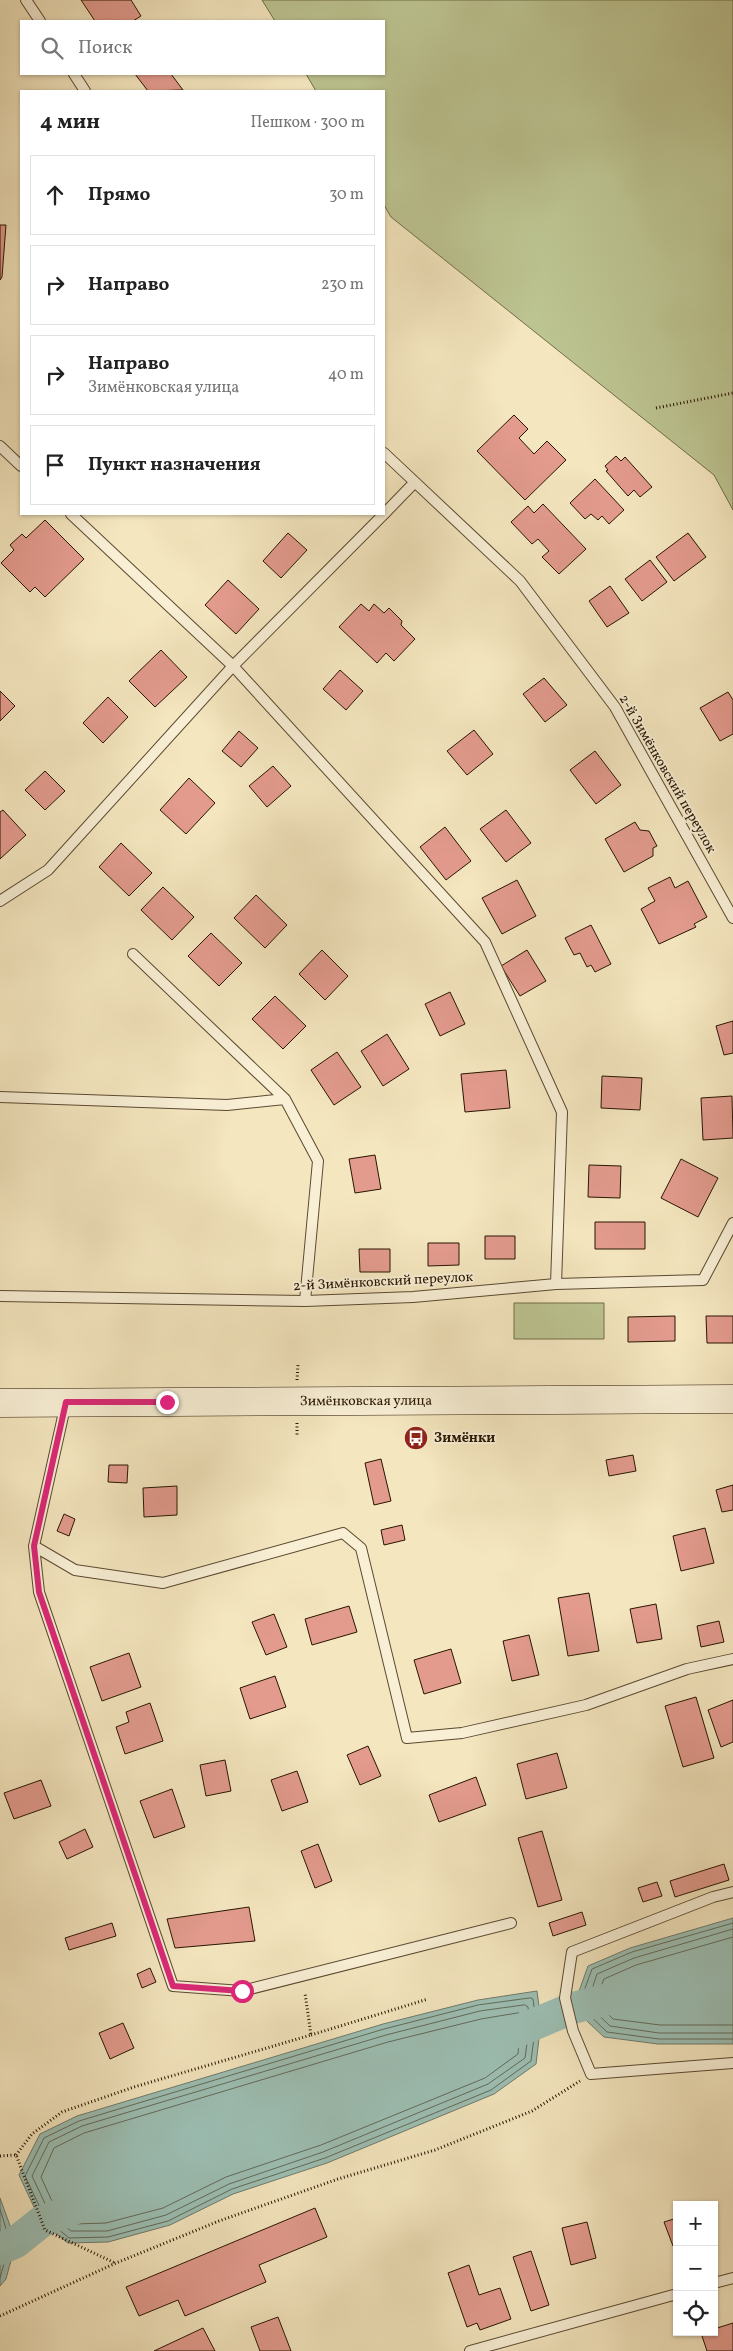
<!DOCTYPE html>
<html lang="ru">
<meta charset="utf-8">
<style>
:root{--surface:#fff;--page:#f2f2f2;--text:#222;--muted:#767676;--line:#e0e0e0}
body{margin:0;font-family:Vollkorn,serif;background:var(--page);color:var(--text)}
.controls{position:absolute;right:15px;bottom:15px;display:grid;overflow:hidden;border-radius:0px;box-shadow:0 1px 4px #0004}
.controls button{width:45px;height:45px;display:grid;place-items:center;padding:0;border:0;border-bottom:1px solid var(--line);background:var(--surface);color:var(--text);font:25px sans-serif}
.stop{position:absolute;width:15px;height:15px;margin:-11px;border:4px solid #db2777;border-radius:50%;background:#fff}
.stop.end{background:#db2777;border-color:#fff;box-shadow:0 1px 5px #0008}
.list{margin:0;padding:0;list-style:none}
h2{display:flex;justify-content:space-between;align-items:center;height:65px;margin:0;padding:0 20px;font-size:21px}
h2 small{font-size:16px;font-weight:400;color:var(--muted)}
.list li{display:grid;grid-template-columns:32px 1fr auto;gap:15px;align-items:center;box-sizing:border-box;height:80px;margin:0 10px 10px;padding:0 10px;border:1px solid var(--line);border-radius:0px}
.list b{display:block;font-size:19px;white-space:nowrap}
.list p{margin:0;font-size:16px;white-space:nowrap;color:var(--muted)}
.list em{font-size:16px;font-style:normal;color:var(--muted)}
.icon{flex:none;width:28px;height:28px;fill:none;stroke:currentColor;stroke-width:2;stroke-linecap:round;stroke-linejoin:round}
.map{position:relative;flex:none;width:733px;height:2351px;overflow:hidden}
.search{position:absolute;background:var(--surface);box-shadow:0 1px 4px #0004;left:20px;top:20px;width:365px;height:55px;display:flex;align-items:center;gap:12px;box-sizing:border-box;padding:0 18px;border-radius:0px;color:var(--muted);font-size:19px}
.panel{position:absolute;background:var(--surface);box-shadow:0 1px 4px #0004;left:20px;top:90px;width:365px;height:425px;border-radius:0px}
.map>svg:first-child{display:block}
.green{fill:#bcc491;stroke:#726c48}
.water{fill:#9cbfb4;stroke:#6e7b6c}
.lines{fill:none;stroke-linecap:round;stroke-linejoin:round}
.shore{stroke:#626a5a;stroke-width:1}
.river{stroke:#9cbfb4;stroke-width:32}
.building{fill:#e39b8e;stroke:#281500}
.service-casing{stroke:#5b4930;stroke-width:12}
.secondary-casing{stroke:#281500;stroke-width:29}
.path{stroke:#281500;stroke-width:3;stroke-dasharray:1 2.5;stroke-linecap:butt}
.service{stroke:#f8efd5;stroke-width:10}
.secondary{stroke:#f8efd5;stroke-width:28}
.route{stroke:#db2777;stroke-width:6}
.labels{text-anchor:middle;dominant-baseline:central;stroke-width:4;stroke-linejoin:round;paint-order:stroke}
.street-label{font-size:14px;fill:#281500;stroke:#f8efd5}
.poi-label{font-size:14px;font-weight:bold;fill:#281500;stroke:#f8efd5;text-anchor:start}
</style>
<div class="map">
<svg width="733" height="2351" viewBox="0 0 733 2351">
<rect width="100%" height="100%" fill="#f4e6bf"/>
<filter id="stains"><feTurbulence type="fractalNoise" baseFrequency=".004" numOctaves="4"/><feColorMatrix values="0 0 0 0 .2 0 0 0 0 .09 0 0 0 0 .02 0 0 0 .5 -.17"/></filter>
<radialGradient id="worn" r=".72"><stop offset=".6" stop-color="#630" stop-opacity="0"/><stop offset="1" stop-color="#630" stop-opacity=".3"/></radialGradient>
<path class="green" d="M262,0h471v510l-19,-35 -323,-258 -7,-12v-114h-68l-10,-17h78v-53h-109z
M514,1303h90v36h-90z"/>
<path class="water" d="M733,1918v126h-75l-54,-7 -31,-29 15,-42 42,-18z
M537,1991l4,31 -5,42 -42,30 -167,69 -94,31 -63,31 -62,17 -40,1 -27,-21 -22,-47 21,-41 37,-18 306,-92 95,-24z
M0,2198l16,44 -10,37 -6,7z"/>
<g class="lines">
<path class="shore" d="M733,1923l-101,29 -40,17 -13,36 28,27 52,7h74
M733,1929l-99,29 -37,16 -10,30 23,22 49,7h74
M733,1937l-97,28 -32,14 -9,22 18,18 47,6h73
M531,1998l2,1 3,23 -5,39 -40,29 -166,68 -93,31 -64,32 -60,16 -39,1 -24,-20 -20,-42 19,-38 35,-17 305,-92 94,-24z
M525,2005l3,2 2,15 -5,36 -37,26 -165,68 -94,32 -63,31 -59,16h-36l-21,-17 -18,-38 17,-34 33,-16 304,-91 94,-24z
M519,2013l2,2 -3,39 -33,24 -164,67 -95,32 -63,31 -57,15 -32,1 -18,-14 -15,-33 13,-29 30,-15 304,-91 93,-23z
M0,2209l10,33 -10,36"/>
<path class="river" d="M501,2038l72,-30 44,-11
M0,2249l16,-7 25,-20 40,-16"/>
</g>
<path class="building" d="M81,0h50l10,16 -8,5h-38z
M135,74h36l12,16 -35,1z
M0,225h6l-4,52 -2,3z
M514,415l14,14 -9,9 15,16 13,-13 19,19 -41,40 -48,-49z
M616,456l5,5 4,-4 27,30 -12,10 -6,-7 -6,6 -22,-25 2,-1 -3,-4z
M595,479l29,31 -15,14 -7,-8 -4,4 -7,-6 -6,5 -15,-16z
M543,504l43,45 -27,25 -17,-17 7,-6 -11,-12 -6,5 -21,-22 17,-16 6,7z
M45,520l39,39 -39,38 -10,-10 -5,5 -29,-29 13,-13 -4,-5 12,-11 4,4z
M288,533l19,17 -26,28 -18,-17z
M688,533l18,24 -32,24 -18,-24z
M650,560l17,22 -25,19 -17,-22z
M228,580l31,29 -23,25 -31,-29z
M610,586l19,27 -22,14 -18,-26z
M361,604l8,7 5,-7 10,9 5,-5 13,13 -1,4 14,14 -21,22 -8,-8 -9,10 -38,-36z
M161,650l26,27 -32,30 -26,-26z
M340,670l23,21 -17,19 -23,-21z
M544,678l23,27 -22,17 -22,-28z
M0,691l15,15 -15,15z
M728,692l5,8v34l-13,7 -20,-33z
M108,697l20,20 -25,26 -20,-20z
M474,730l19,24 -26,21 -20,-24z
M239,731l19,17 -17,19 -19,-16z
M595,751l26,34 -25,19 -26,-34z
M273,766l18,20 -24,21 -18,-21z
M45,771l20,20 -20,19 -20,-20z
M189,778l26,25 -29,31 -26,-24z
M3,810l23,25 -26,24v-47z
M506,810l25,33 -25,19 -26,-33z
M635,822l5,8 9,1 8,15 -4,2v8l-29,16 -19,-33z
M445,827l26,34 -25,19 -26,-33z
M121,843l31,30 -23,23 -30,-29z
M670,877l5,11 13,-7 19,36 -13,7 2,3 -37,17 -18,-35 14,-8 -7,-13z
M517,880l19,36 -34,18 -20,-36z
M163,887l31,30 -22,23 -31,-30z
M256,895l31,30 -22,23 -31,-30z
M591,925l20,39 -16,8 -4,-7 -4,2 -7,-14 -6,2 -9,-17z
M211,933l31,30 -23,23 -31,-30z
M322,950l26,26 -23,24 -26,-26z
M527,950l19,31 -26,15 -19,-30z
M450,992l15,32 -25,12 -15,-32z
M275,996l31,30 -23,23 -31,-30z
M733,1021v32l-9,2 -8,-29z
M387,1034l22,35 -26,17 -22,-35z
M337,1052l24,35 -27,18 -23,-35z
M506,1070l4,38 -45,4 -4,-38z
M602,1076l40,2 -2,32 -39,-2z
M732,1096l1,42 -30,2 -2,-42z
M375,1155l6,34 -26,4 -6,-34z
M681,1159l37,19 -20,39 -37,-19z
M589,1165l32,1 -1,32 -32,-1z
M595,1222h50v27h-50z
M485,1236h30v23h-30z
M428,1243h31v22l-31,1z
M359,1249h31v23h-30z
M675,1316v25l-47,1v-25z
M706,1316h27v27h-26z
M633,1455l3,16 -27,5 -3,-16z
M381,1459l10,42 -17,4 -9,-42z
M109,1465h19l-1,18 -19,-1z
M733,1485v25l-11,2 -6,-22z
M177,1486v29l-33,2 -1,-29z
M64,1514l11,5 -6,17 -12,-5z
M402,1525l3,15 -21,5 -3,-15z
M705,1528l9,35 -33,8 -8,-35z
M589,1593l10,58 -31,5 -10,-58z
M656,1604l6,35 -25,4 -7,-34z
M349,1606l8,26 -45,13 -7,-26z
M274,1614l13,33 -21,8 -14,-33z
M719,1621l5,21 -23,5 -4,-21z
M529,1635l10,40 -27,6 -9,-40z
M451,1649l10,34 -37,11 -10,-34z
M129,1653l12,34 -39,14 -12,-34z
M275,1676l11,31 -36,12 -10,-31z
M696,1697l18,61 -31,9 -18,-61z
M733,1700v42l-12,5 -13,-37z
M150,1703l13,38 -38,13 -9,-27 13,-5 -3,-10z
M368,1746l13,30 -21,9 -13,-30z
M557,1753l10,35 -41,11 -9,-35z
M225,1760l6,31 -25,5 -6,-31z
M297,1771l11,31 -26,9 -11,-31z
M476,1777l10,28 -47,17 -10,-27z
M41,1780l10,26 -37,13 -10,-26z
M172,1789l13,38 -31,11 -14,-37z
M85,1829l8,18 -26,12 -8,-17z
M542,1831l20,69 -24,7 -20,-69z
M318,1844l14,37 -17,7 -14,-37z
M724,1864l5,16 -54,17 -5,-16z
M657,1882l5,14 -19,6 -5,-14z
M249,1907l6,34 -80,7 -8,-29z
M582,1912l4,13 -33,11 -4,-13z
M112,1923l4,13 -47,14 -4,-12z
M150,1968l6,14 -14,6 -5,-14z
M123,2023l11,25 -24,11 -11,-26z
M315,2208l12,29 -68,28 7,17 -81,34 -7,-16 -39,16 -13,-29z
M677,2218v27l-4,1 -9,-24z
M587,2222l9,36 -25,7 -9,-37z
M531,2251l18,54 -18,6 -18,-54z
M469,2265l10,30 21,-7 11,31 -31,11 -3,-7 -10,4 -19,-54z
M278,2317l13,34h-31l-9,-24z
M733,2323v28h-26l-6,-18 13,-1v-3z
M203,2328l12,23h-61z"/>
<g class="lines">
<g class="service-casing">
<path id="service" d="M26,0l14,21
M74,74l11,17
M0,446l21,20
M384,453l136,128 95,126 118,211
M71,514l162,152 252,276 77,170 -6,172
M384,514l30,-31
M0,901l48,-31 185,-204 151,-152
M133,954l152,145
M0,1097l227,8 58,-6 33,62 -13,140
M0,1296l305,5 108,-4 143,-13 147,-4 30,-57
M66,1403l-32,143 5,46 134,394 69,5 269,-68
M34,1546l41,24 88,13 180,-50 18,15 46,190 55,-5 124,-28 101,-36 46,-10
M733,1892l-20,5 -141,55 -7,46 8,33 18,43 142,-11
M714,2283l19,-5
M470,2351l207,-57"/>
</g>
<g class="secondary-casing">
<g id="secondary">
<path id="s1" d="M0,1403l733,-4"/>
</g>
</g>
<path class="path" d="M656,408l77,-15
M297,1380l1,-15
M297,1423v12
M311,2035l117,-36
M16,2155l16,-21 30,-22 72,-25 177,-52 -6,-42
M0,2156l16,-1 29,75 70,33
M0,2316l116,-53 103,-42 119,-42 97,-29 97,-39 48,-30"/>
<use href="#service" class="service"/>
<use href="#secondary" class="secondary"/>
</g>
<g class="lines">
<path class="route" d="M167,1402h-101l-32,144 5,46 134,394 69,5"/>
</g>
<defs>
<g id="bus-disc" transform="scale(1.25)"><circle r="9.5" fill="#8f2418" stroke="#f8efd5"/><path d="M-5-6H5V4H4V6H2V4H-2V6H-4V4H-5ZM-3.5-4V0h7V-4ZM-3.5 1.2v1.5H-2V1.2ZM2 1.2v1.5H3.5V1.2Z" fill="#fff"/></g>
</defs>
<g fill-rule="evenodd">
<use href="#bus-disc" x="416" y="1438"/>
</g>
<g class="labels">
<g class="street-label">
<text transform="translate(667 774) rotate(60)">2-й Зимёнковский переулок</text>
<text transform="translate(383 1282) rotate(-3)">2-й Зимёнковский переулок</text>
<text stroke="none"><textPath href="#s1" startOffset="366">Зимёнковская улица</textPath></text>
</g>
<g class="poi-label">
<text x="434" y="1438">Зимёнки</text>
</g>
</g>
<rect width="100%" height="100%" filter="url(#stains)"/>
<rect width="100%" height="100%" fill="url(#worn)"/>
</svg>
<div class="controls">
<button>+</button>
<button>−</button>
<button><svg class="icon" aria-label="locate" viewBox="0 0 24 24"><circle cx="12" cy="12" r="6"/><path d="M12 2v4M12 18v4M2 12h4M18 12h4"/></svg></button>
</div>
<div class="stop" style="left:242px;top:1991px"></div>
<div class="stop end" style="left:167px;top:1402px"></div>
<div class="search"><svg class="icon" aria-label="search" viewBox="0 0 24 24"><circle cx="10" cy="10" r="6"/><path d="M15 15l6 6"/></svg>Поиск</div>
<section class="panel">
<h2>4 мин<small>Пешком · 300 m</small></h2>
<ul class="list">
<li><svg class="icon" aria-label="ahead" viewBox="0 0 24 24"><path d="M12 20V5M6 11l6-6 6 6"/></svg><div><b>Прямо</b></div><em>30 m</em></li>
<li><svg class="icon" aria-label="right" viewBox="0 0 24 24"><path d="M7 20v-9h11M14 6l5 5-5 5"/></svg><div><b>Направо</b></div><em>230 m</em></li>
<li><svg class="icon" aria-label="right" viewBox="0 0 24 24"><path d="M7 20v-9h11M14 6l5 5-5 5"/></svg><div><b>Направо</b><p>Зимёнковская улица</p></div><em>40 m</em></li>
<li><svg class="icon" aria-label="arrive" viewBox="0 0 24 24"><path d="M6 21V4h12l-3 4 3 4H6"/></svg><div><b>Пункт назначения</b></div></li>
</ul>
</section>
</div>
